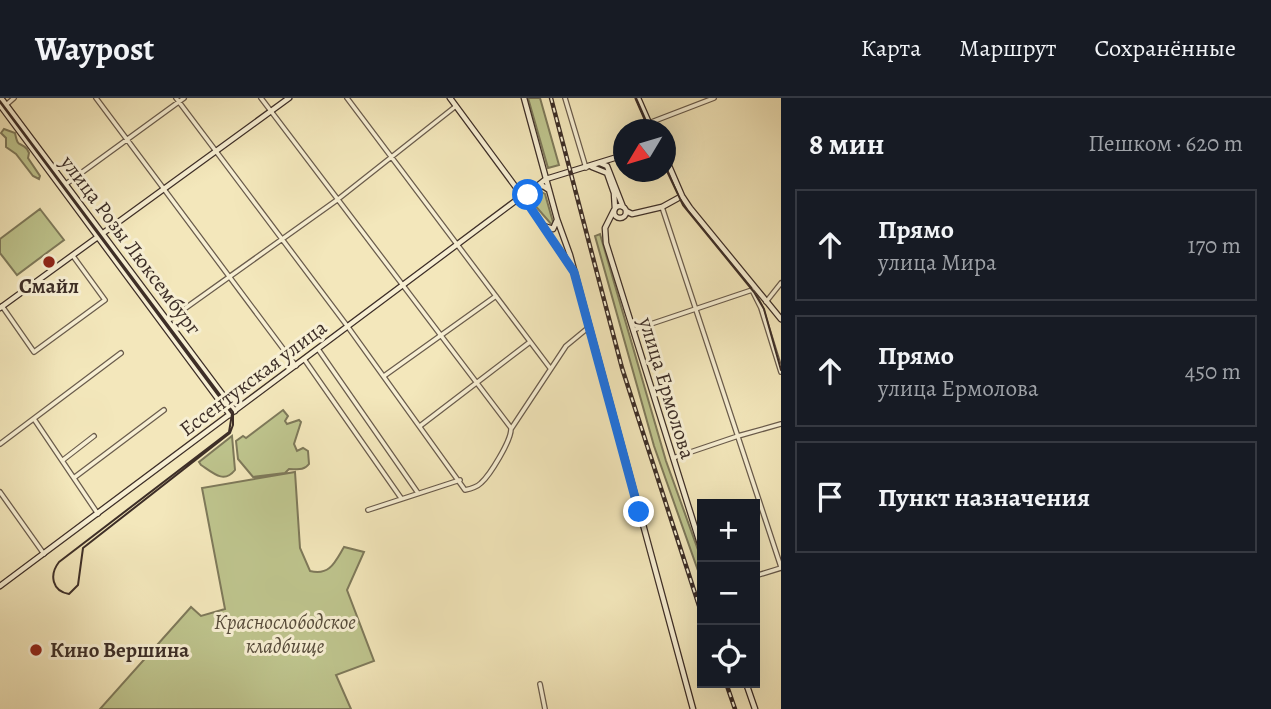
<!DOCTYPE html>
<html lang="ru">
<meta charset="utf-8">
<style>
:root{--surface:#171b24;--page:#242831;--text:#f1f3f6;--muted:#9ea1a6;--line:#363941}
body{margin:0;font-family:Alegreya,serif;background:var(--page);color:var(--text)}
.controls{position:absolute;right:21px;bottom:21px;display:grid;overflow:hidden;border-radius:0px;box-shadow:0 7px 28px #0002}
.controls button{width:63px;height:63px;display:grid;place-items:center;padding:0;border:0;border-bottom:2px solid var(--line);background:var(--surface);color:var(--text);font:35px sans-serif}
.compass{position:absolute;left:613px;top:21px;width:63px;height:63px;border-radius:50%;background:var(--surface);box-shadow:0 7px 28px #0002;rotate:232deg}
.stop{position:absolute;width:21px;height:21px;margin:-16px;border:5px solid #1a73e8;border-radius:50%;background:#fff}
.stop.end{background:#1a73e8;border-color:#fff;box-shadow:0 2px 7px #0008}
.list{margin:0;padding:0;list-style:none}
h2{display:flex;justify-content:space-between;align-items:center;height:91px;margin:0;padding:0 28px;font-size:30px}
h2 small{font-size:23px;font-weight:400;color:var(--muted)}
.list li{display:grid;grid-template-columns:46px 1fr auto;gap:21px;align-items:center;box-sizing:border-box;height:112px;margin:0 14px 14px;padding:0 14px;border:2px solid var(--line);border-radius:0px}
.list b{display:block;font-size:26px;white-space:nowrap}
.list p{margin:0;font-size:23px;white-space:nowrap;color:var(--muted)}
.list em{font-size:23px;font-style:normal;color:var(--muted)}
.icon{flex:none;width:38px;height:38px;fill:none;stroke:currentColor;stroke-width:2;stroke-linecap:round;stroke-linejoin:round}
.map{position:relative;flex:none;width:781px;height:611px;overflow:hidden}
header{display:flex;align-items:center;gap:42px;box-sizing:border-box;height:98px;padding:0 35px;background:var(--surface);border-bottom:2px solid var(--line)}
header strong{font-size:33px}
nav{display:flex;gap:38px;margin-inline-start:auto;font-size:24px}
main{display:flex}
aside{flex:1;background:var(--surface)}
.map>svg:first-child{display:block}
.green{fill:#bec48d;stroke:#7e795a;stroke-width:2}
.lines{fill:none;stroke-linecap:round;stroke-linejoin:round}
.street-casing{stroke:#6a5c4c;stroke-width:6}
.secondary-casing{stroke:#3d2e27;stroke-width:7}
.street{stroke:#f7efd3;stroke-width:3.5}
.secondary{stroke:#f7efd3;stroke-width:4.5}
.tram{stroke:#3d2e27;stroke-width:2}
.rail-casing{stroke:#3d2e27;stroke-width:4.5}
.rail{stroke:#f7efd3;stroke-width:2;stroke-dasharray:5;stroke-linecap:butt}
.route{stroke:#1a73e8;stroke-width:9}
.poi-dot{fill:#8f2418;stroke:#f7efd3;stroke-width:2.5}
.labels{text-anchor:middle;dominant-baseline:central;stroke-width:6;stroke-linejoin:round;paint-order:stroke}
.street-label{font-size:21px;fill:#3d2e27;stroke:#f7efd3}
.poi-label{font-size:21px;font-weight:bold;fill:#3d2e27;stroke:#f7efd3}
.park-label{font-size:21px;font-style:italic;fill:#574c3b;stroke:#f7efd3}
</style>
<header>
<strong>Waypost</strong>
<nav><a>Карта</a><a>Маршрут</a><a>Сохранённые</a></nav>
</header>
<main>
<div class="map">
<svg width="781" height="611" viewBox="0 0 781 611">
<rect width="100%" height="100%" fill="#f3e7bb"/>
<filter id="stains"><feTurbulence type="fractalNoise" baseFrequency=".00286" numOctaves="4"/><feColorMatrix values="0 0 0 0 .2 0 0 0 0 .09 0 0 0 0 .02 0 0 0 .5 -.17"/></filter>
<radialGradient id="worn" r=".72"><stop offset=".6" stop-color="#630" stop-opacity="0"/><stop offset="1" stop-color="#630" stop-opacity=".3"/></radialGradient>
<path class="green" d="M528,0h12l19,67 -11,3z
M4,31l11,4c3,15 4,8 12,16l2,4 -1,5 12,18 -1,3 -6,-3 -17,-22 -10,-7v-9l-5,-5z
M538,92l7,4 8,28 -1,3 -20,-23 -1,-8z
M40,111l24,31 -47,35 -17,-22v-14z
M600,136l66,227 36,100v21l-48,-136 -59,-210z
M283,312l5,6 -3,5 2,3 12,-4 2,2 -7,22 3,7 6,-3 5,3 1,13c-5,7 -12,5 -20,5l-4,4 -32,4 -15,-18 -2,-18 7,-5 3,2z
M232,338l3,34c-11,14 -22,3 -34,-5l-2,-3z
M295,374l5,76 10,23c20,5 25,-9 34,-24l20,5 -17,38 27,71 -38,14 15,34h-251l91,-102 10,9 24,-7 -23,-121z"/>
<g class="lines">
<g class="street-casing">
<path id="street" d="M96,0l200,268
M176,0l172,229 117,163c5,-1 12,-3 16,-7 9,-8 30,-42 30,-54l55,-83 23,-19
M261,0l250,330
M347,0l203,270
M565,0l21,70
M6,7l8,-7
M649,25l65,-25
M66,86l118,-86
M662,109l119,360
M766,204l15,-19
M2,208l32,46 71,-52 -32,-44
M166,224l171,-122 119,-94
M633,232l119,-40 9,18 20,64
M318,251l100,144
M304,261l97,139
M384,278l112,-80
M34,321l64,95
M420,328l110,-84
M0,346l121,-91
M673,360l65,-22 43,-12
M63,362l31,-24
M75,379l89,-67
M0,394l44,62
M368,412l92,-30
M755,478l26,-8
M540,586l5,25"/>
</g>
<g class="secondary-casing">
<path id="secondary" d="M1,0l234,313
M450,0l76,103 45,67
M524,0l33,121 13,36 123,454
M638,0l14,32
M0,7l230,310
M666,61l16,37 8,12 91,111
M600,65l7,3 16,41
M592,69l15,6 7,20 1,16
M536,89l10,-8 78,-24
M526,103c2,-9 7,-14 17,-15l6,4
M614 114a6 6 0 1 1 12 0a6 6 0 1 1-12 0Z
M614,112l-9,18 1,15 96,307
M626,113l6,3 30,-7 20,-11
M544,128l9,3 4,-9
M0,210l289,-210
M0,488l522,-390
M746,585l9,26"/>
</g>
<use href="#street" class="street"/>
<use href="#secondary" class="secondary"/>
<path class="tram" d="M636,0l14,32
M0,3l233,311v13l-3,8 -147,115 -5,37 -9,9c-17,-3 -20,-19 -10,-32l170,-130 3,-18 -232,-312
M666,71l17,36 71,87 10,17 17,61"/>
<g class="rail-casing">
<path id="rail" d="M551,0l71,270 80,247
M726,585l9,26"/>
</g>
<use href="#rail" class="rail"/>
</g>
<g class="lines">
<path class="route" d="M528,97l-2,6 48,71 65,240"/>
</g>
<g class="poi-dot">
<circle cx="49" cy="164" r="7"/>
<circle cx="36" cy="552" r="7"/>
</g>
<g class="labels">
<g class="street-label">
<text transform="translate(131 147) rotate(53)">улица Розы Люксембург</text>
<text transform="translate(253 280) rotate(-37)">Ессентукская улица</text>
<text transform="translate(667 290) rotate(73)">улица Ермолова</text>
</g>
<g class="poi-label">
<text x="49" y="188">Смайл</text>
<text x="50" y="552" text-anchor="start">Кино Вершина</text>
</g>
<g class="park-label">
<text x="285" y="524">Краснослободское<tspan x="285" dy="24">кладбище</tspan></text>
</g>
</g>
<rect width="100%" height="100%" filter="url(#stains)"/>
<rect width="100%" height="100%" fill="url(#worn)"/>
</svg>
<div class="controls">
<button>+</button>
<button>−</button>
<button><svg class="icon" aria-label="locate" viewBox="0 0 24 24"><circle cx="12" cy="12" r="6"/><path d="M12 2v4M12 18v4M2 12h4M18 12h4"/></svg></button>
</div>
<svg class="compass" viewBox="-18 -18 36 36"><path d="M0-13l5 13h-10z" fill="#e53935"/><path d="M0 13l5-13h-10z" fill="#9ea1a6"/></svg>
<div class="stop" style="left:528px;top:97px"></div>
<div class="stop end" style="left:639px;top:414px"></div>
</div>
<aside>
<h2>8 мин<small>Пешком · 620 m</small></h2>
<ul class="list">
<li><svg class="icon" aria-label="ahead" viewBox="0 0 24 24"><path d="M12 20V5M6 11l6-6 6 6"/></svg><div><b>Прямо</b><p>улица Мира</p></div><em>170 m</em></li>
<li><svg class="icon" aria-label="ahead" viewBox="0 0 24 24"><path d="M12 20V5M6 11l6-6 6 6"/></svg><div><b>Прямо</b><p>улица Ермолова</p></div><em>450 m</em></li>
<li><svg class="icon" aria-label="arrive" viewBox="0 0 24 24"><path d="M6 21V4h12l-3 4 3 4H6"/></svg><div><b>Пункт назначения</b></div></li>
</ul>
</aside>
</main>
